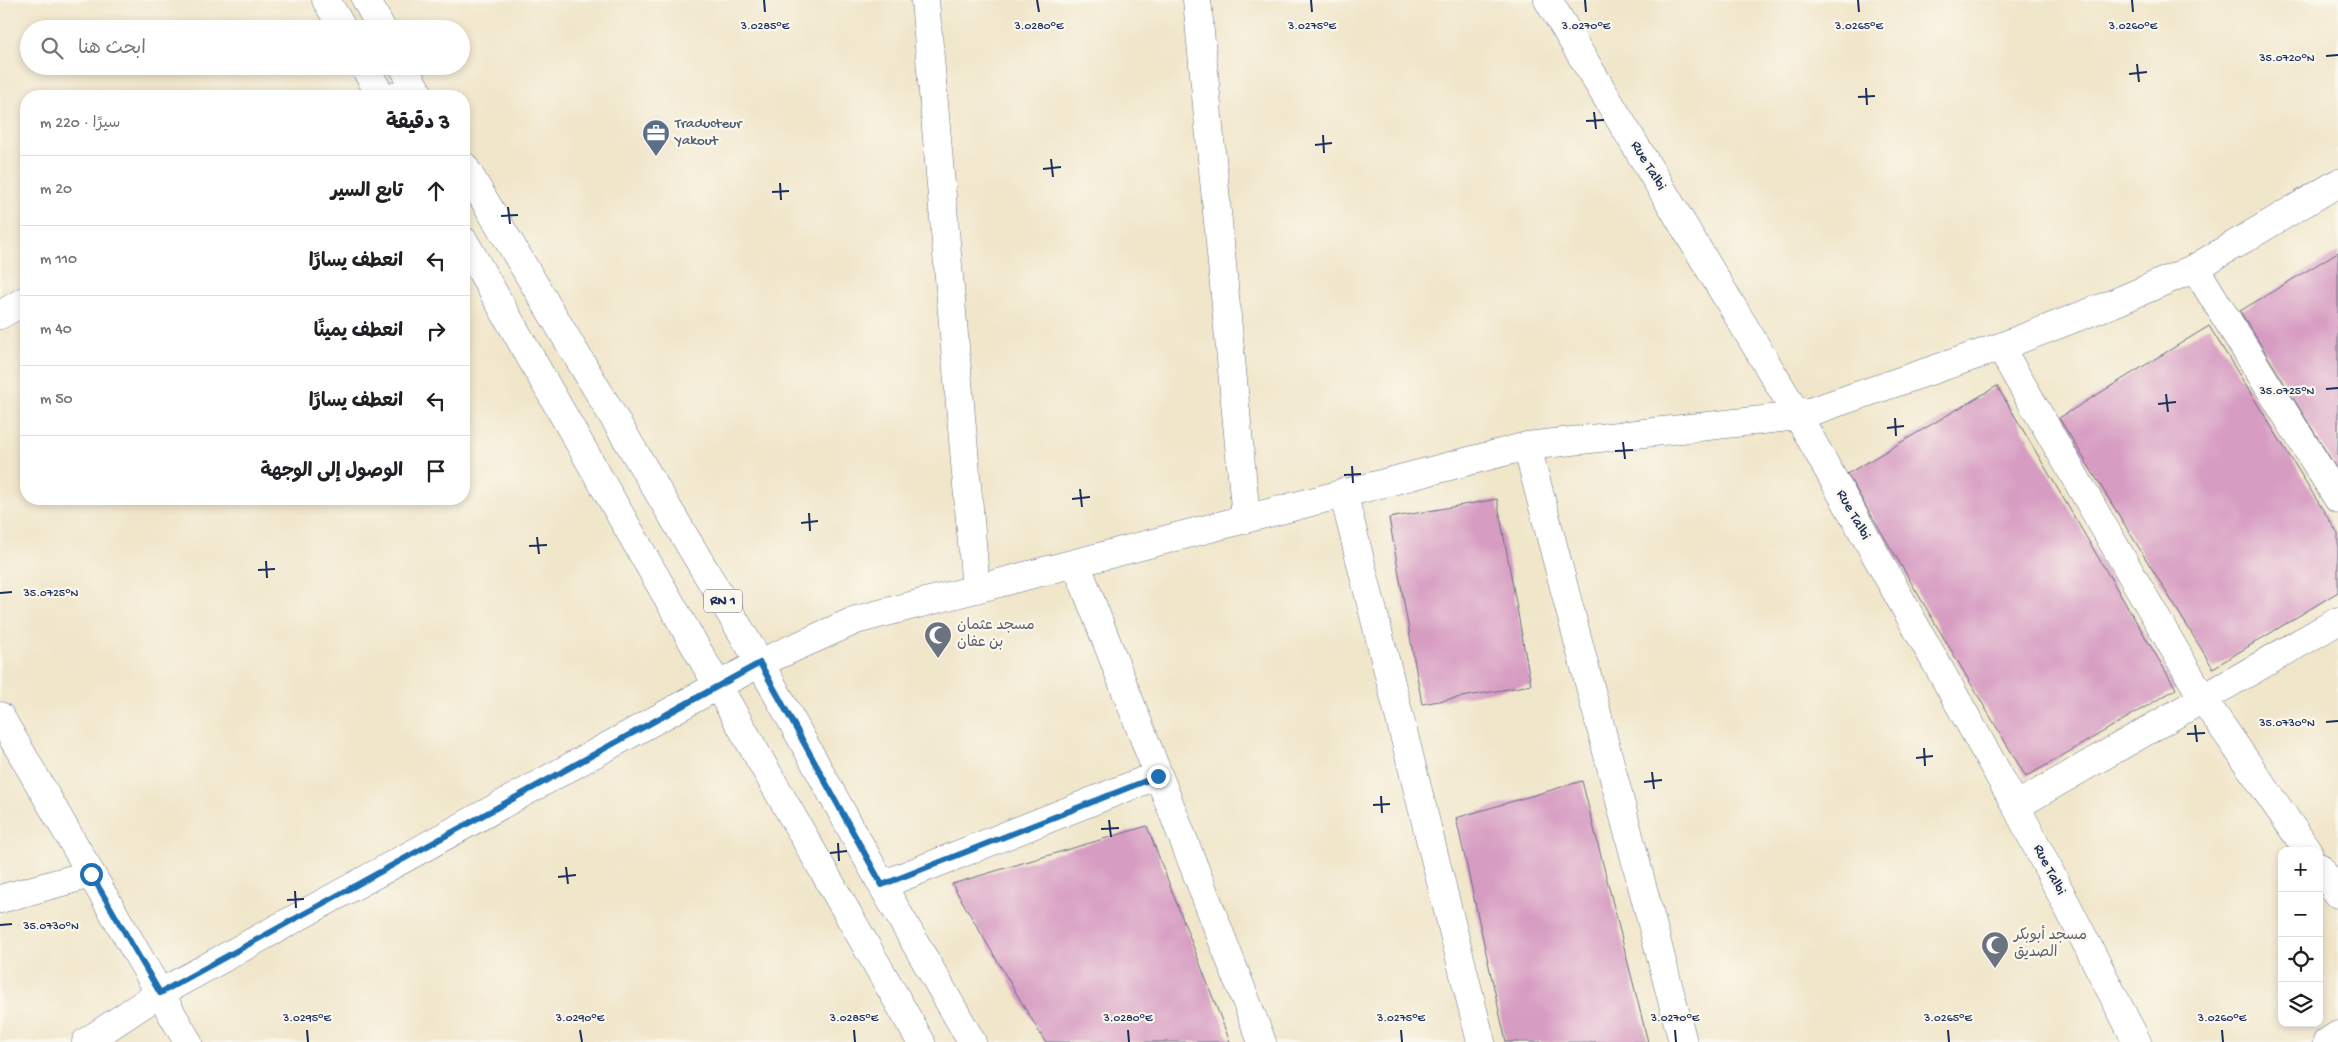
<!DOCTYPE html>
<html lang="ar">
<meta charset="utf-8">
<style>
:root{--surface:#fff;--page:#f6f6f6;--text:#202124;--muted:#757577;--line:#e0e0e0}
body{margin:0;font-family:"Gochi Hand","Playpen Sans Arabic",sans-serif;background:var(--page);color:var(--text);direction:rtl}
.controls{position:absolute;right:15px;bottom:15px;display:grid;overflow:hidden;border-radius:10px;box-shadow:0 2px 8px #0003}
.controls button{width:45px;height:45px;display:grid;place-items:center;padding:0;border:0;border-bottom:1px solid var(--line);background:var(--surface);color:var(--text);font:25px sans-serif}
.stop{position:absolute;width:15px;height:15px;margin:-11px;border:4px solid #1f6fb2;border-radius:50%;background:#fff}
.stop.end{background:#1f6fb2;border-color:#fff;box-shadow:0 1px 5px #0008}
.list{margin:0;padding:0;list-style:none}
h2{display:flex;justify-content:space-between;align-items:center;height:65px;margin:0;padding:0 20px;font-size:21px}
h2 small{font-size:16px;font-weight:400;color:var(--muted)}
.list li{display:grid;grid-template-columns:32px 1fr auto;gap:15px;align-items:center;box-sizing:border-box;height:70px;padding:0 20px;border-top:1px solid var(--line)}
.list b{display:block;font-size:19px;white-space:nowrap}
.list em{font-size:16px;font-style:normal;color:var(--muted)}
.icon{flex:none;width:28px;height:28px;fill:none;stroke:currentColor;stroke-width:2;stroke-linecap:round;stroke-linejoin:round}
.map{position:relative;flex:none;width:2338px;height:1042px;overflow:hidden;direction:ltr}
.search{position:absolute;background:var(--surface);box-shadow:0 2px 8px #0003;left:20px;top:20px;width:450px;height:55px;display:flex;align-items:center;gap:12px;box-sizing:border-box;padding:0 18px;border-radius:28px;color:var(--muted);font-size:19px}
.panel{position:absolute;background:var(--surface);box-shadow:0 2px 8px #0003;left:20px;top:90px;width:450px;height:415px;border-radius:20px;direction:rtl}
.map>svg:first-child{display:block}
.building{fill:#d79cc2}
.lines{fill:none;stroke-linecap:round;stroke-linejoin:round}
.street-casing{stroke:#666f84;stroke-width:29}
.primary-casing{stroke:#666f84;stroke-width:29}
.street{stroke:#fff;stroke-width:28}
.primary{stroke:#fff;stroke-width:28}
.route{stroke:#1f6fb2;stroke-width:6}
.ticks{fill:none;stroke:#1b2f5e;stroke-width:2}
.labels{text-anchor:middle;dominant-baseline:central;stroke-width:4.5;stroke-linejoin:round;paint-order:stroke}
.shield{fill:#fbf7ec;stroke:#5e6b89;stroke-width:1}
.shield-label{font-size:14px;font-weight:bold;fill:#1b2f5e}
.service-label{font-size:15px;fill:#4e5e75;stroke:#fbf7ec;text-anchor:start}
.street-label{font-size:15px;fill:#1b2f5e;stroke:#fbf7ec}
.worship-label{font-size:15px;fill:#5b616d;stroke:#fbf7ec;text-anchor:start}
.ticks-label{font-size:12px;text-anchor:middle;fill:#1b2f5e;stroke:#fbf7ec;stroke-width:4.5;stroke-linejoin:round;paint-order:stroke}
</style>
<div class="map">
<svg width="2338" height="1042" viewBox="0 0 2338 1042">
<rect width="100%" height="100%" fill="#fbf7ec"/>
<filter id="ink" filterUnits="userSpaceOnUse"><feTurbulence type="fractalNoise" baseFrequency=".02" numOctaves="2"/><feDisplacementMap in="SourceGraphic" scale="10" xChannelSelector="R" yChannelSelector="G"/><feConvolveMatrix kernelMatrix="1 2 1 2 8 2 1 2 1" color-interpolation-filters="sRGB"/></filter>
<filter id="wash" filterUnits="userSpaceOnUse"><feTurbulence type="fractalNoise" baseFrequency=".0096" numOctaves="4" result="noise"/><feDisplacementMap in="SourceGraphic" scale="20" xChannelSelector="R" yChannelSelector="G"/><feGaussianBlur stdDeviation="1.12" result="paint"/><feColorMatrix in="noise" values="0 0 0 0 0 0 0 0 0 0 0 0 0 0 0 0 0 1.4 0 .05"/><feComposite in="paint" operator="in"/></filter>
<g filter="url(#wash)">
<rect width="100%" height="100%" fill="#f0e6ca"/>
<g id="blocks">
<path class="building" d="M2338,252v219l-98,-160z
M2209,326l129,208v58l-125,76 -154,-250z
M1997,386l179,303 -150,88 -179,-303z
M1497,499l34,186 -109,19 -33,-186z
M1582,781l66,261h-142l-50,-224z
M1147,826l83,216h-185l-93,-158z"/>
</g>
</g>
<g filter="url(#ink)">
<use href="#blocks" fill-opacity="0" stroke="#666f84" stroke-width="1"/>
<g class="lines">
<g class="street-casing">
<path id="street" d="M925,0l51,589
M1197,0l49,518
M1548,0l250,416 218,390 121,236
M396,96l18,-9
M2195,268l143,231
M0,315l26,-15
M2000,347l203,352 105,152
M1527,446l156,596
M1343,492l138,550
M1076,563l186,479
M0,716l188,326
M2016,806l322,-185
M2319,867l19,27
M882,885l276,-110
M0,899l91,-25
M86,1042l74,-49 559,-308 41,-22 96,-43 671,-174 271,-30 202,-69 114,-44 81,-35 143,-85
M2327,1042l11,-7"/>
</g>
<g class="primary-casing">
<path id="primary" d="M326,0l17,29
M366,0l16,29
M364,66l17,30
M403,66l17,30
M464,166l296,497 122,222 90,157
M464,241l457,801"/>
</g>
<use href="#street" class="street"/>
<use href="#primary" class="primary"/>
</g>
</g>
<g class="lines" filter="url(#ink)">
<path class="route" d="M91,874l69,119 600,-330 122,222 276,-109"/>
</g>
<path class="ticks" d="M764,0l1,12M1037,0l2,12M1311,0l1,12M1585,0l1,12M1858,0l1,12M2132,0l1,12M2326,56l12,-1M2137,64l2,18M2129,74l18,-2M1866,88l1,17M1858,97l17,-1M1594,112l2,17M1586,121l18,-1M1323,135l1,18M1315,145l17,-2M1051,159l2,18M1043,169l18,-2M780,183l1,17M772,192l17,-1M508,207l2,17M501,216l17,-1M2326,389l12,-1M2166,394l2,18M2158,404l18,-2M1895,418l1,18M1887,428l17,-2M1623,442l2,17M1615,451l18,-1M1352,466l1,17M1344,475l17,-1M1080,489l2,18M1072,499l18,-2M809,513l1,18M801,523l17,-2M537,537l2,17M529,546l18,-1M266,561l1,17M258,570l17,-1M0,593l12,-1M2326,722l12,-1M2195,725l2,17M2187,734l18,-1M1924,748l1,18M1916,758l17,-2M1652,772l2,17M1644,782l18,-2M1381,796l1,17M1373,805l17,-1M1109,820l2,17M1101,829l18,-1M838,843l1,18M830,853l17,-2M566,867l2,17M558,877l18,-2M295,891l1,17M287,900l17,-1M0,925l12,-1M307,1030l1,12M580,1030l2,12M854,1030l1,12M1128,1030l1,12M1401,1030l1,12M1675,1030l1,12M1948,1030l1,12M2222,1030l1,12"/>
<defs>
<g id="office-pin" transform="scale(1.4375)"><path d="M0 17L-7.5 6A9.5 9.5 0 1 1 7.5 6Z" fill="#5c6f8a" stroke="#fbf7ec"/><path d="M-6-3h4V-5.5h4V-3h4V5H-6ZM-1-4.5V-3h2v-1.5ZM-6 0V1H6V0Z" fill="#fff"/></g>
<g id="mosque-pin" transform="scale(1.4375)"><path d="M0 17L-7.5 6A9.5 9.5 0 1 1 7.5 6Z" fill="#6b7280" stroke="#fbf7ec"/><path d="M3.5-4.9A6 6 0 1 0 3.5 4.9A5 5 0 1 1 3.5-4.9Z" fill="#fff"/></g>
</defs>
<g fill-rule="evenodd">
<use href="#office-pin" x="656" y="133"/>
<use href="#mosque-pin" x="938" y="635"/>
<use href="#mosque-pin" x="1995" y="945"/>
</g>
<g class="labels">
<rect class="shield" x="704" y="589.5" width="38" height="23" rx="4"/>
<g class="shield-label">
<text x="723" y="601">RN 1</text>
</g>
<g class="service-label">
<text x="675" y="124">Traducteur<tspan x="675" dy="17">Yakout</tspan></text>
</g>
<g class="street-label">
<text transform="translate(1648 166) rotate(59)">Rue Talbi</text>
<text transform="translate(1853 515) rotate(61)">Rue Talbi</text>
<text transform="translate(2049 870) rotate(63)">Rue Talbi</text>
</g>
<g class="worship-label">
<text x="957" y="626">مسجد عثمان<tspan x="957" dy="17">بن عفان</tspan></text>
<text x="2014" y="936">مسجد أبوبكر<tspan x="2014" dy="17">الصديق</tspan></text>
</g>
</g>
<g class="ticks-label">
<text x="765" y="29">3.0285°E</text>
<text x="1039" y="29">3.0280°E</text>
<text x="1312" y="29">3.0275°E</text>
<text x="1586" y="29">3.0270°E</text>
<text x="1859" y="29">3.0265°E</text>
<text x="2133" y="29">3.0260°E</text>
<text x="2287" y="61">35.0720°N</text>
<text x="2287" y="394">35.0725°N</text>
<text x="51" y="596">35.0725°N</text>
<text x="2287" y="726">35.0730°N</text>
<text x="51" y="929">35.0730°N</text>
<text x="307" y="1021">3.0295°E</text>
<text x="580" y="1021">3.0290°E</text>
<text x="854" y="1021">3.0285°E</text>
<text x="1128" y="1021">3.0280°E</text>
<text x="1401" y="1021">3.0275°E</text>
<text x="1675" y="1021">3.0270°E</text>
<text x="1948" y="1021">3.0265°E</text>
<text x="2222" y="1021">3.0260°E</text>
</g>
</svg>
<div class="controls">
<button>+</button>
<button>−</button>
<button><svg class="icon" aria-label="locate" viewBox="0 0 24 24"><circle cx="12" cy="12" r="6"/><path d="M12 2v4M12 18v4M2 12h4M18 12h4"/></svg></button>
<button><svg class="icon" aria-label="layers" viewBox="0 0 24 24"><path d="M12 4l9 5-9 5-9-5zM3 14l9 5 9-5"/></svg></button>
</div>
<div class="stop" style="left:91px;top:874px"></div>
<div class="stop end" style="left:1158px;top:776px"></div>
<div class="search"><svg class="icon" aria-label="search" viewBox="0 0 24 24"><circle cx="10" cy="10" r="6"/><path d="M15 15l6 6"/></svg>ابحث هنا</div>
<section class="panel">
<h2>3 دقيقة<small>سيرًا · 220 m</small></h2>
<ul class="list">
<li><svg class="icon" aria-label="ahead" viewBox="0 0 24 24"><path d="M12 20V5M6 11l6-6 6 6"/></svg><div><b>تابع السير</b></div><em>20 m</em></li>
<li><svg class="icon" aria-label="left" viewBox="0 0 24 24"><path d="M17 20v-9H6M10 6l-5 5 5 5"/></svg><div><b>انعطف يسارًا</b></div><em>110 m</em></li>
<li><svg class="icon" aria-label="right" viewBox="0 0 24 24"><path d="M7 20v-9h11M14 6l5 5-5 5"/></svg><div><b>انعطف يمينًا</b></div><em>40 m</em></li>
<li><svg class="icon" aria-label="left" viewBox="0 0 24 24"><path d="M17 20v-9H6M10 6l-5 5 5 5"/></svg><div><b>انعطف يسارًا</b></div><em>50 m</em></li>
<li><svg class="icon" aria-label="arrive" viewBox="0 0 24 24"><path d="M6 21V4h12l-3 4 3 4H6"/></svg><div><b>الوصول إلى الوجهة</b></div></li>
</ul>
</section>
</div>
